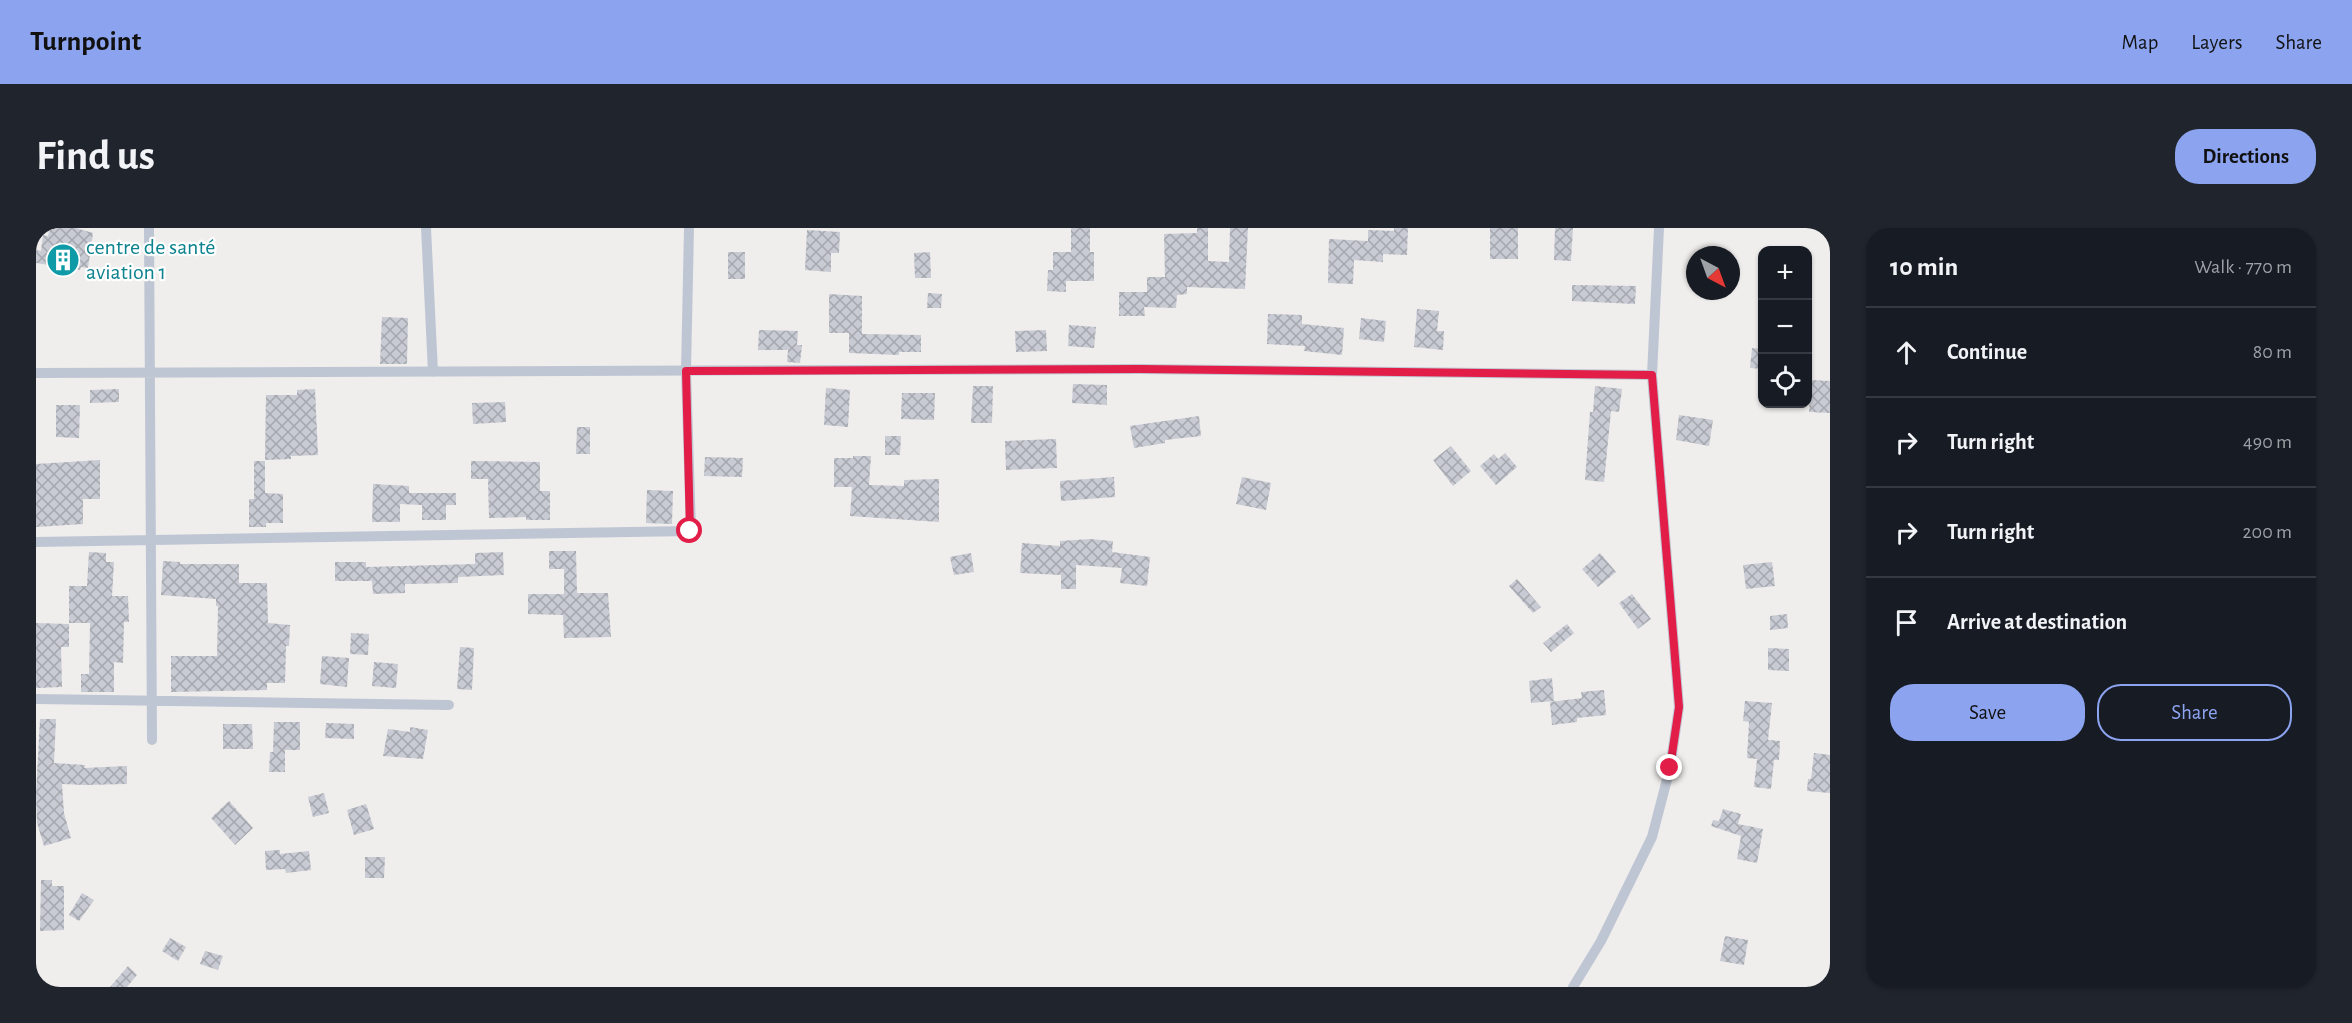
<!DOCTYPE html>
<meta charset="utf-8">
<style>
:root{--surface:#171b24;--page:#20242c;--text:#f1f3f6;--muted:#9ea1a6;--line:#363941;--accent:#8ca4ef}
body{margin:0;font-family:"Alegreya Sans",sans-serif;background:var(--page);color:var(--text)}
.controls{position:absolute;right:18px;top:18px;display:grid;overflow:hidden;border-radius:12px;box-shadow:0 2px 4px #0004}
.controls button{width:54px;height:54px;display:grid;place-items:center;padding:0;border:0;border-bottom:2px solid var(--line);background:var(--surface);color:var(--text);font:30px sans-serif}
.compass{position:absolute;left:1650px;top:18px;width:54px;height:54px;border-radius:50%;background:var(--surface);box-shadow:0 2px 4px #0004;rotate:139deg}
.stop{position:absolute;width:18px;height:18px;margin:-14px;border:4px solid #e11d48;border-radius:50%;background:#fff}
.stop.end{background:#e11d48;border-color:#fff;box-shadow:0 2px 6px #0008}
.list{margin:0;padding:0;list-style:none}
h2{display:flex;justify-content:space-between;align-items:center;height:78px;margin:0;padding:0 24px;font-size:26px}
h2 small{font-size:20px;font-weight:400;color:var(--muted)}
.list li{display:grid;grid-template-columns:39px 1fr auto;gap:18px;align-items:center;box-sizing:border-box;height:90px;padding:0 24px;border-top:2px solid var(--line)}
.list b{display:block;font-size:22px;white-space:nowrap}
.list em{font-size:20px;font-style:normal;color:var(--muted)}
.actions{display:flex;gap:12px;padding:18px 24px}
.actions a{flex:1;padding:14px 0;border:2px solid var(--accent);border-radius:24px;text-align:center;font-size:21px;color:var(--accent)}
.actions .main{background:var(--accent);color:#111}
.icon{flex:none;width:33px;height:33px;fill:none;stroke:currentColor;stroke-width:2;stroke-linecap:round;stroke-linejoin:round}
.map{position:relative;flex:none;width:1794px;height:759px;overflow:hidden;border-radius:24px}
header{display:flex;align-items:center;gap:36px;box-sizing:border-box;height:84px;padding:0 30px;background:var(--accent);color:#111}
header strong{font-size:28px}
nav{display:flex;gap:33px;margin-inline-start:auto;font-size:21px}
.intro{display:flex;align-items:center;justify-content:space-between;box-sizing:border-box;height:144px;padding:0 36px}
h1{margin:0;font-size:42px}
.button{padding:15px 27px;border-radius:24px;background:var(--accent);color:#111;font-size:21px;font-weight:700}
main{display:flex;gap:36px;padding:0 36px}
aside{flex:1;background:var(--surface);border-radius:24px;box-shadow:0 2px 4px #0004}
.map>svg:first-child{display:block}
.building{fill:url(#building-cross-hatch)}
.lines{fill:none;stroke-linecap:round;stroke-linejoin:round}
.minor{stroke:#bfc6d3;stroke-width:10}
.route{stroke:#e11d48;stroke-width:8}
.labels{text-anchor:middle;dominant-baseline:central;stroke-width:4.5;stroke-linejoin:round;paint-order:stroke}
.culture-label{font-size:22px;fill:#0d838f;stroke:#fff;text-anchor:start}
</style>
<header>
<strong>Turnpoint</strong>
<nav><a>Map</a><a>Layers</a><a>Share</a></nav>
</header>
<div class="intro"><h1>Find us</h1><a class="button">Directions</a></div>
<main>
<div class="map">
<svg width="1794" height="759" viewBox="0 0 1794 759">
<defs>
<pattern id="building-cross-hatch" width="8" height="8" patternUnits="userSpaceOnUse" patternTransform="scale(1.5)"><rect width="8" height="8" fill="#c8cbd3"/><path d="M0 0l8 8M0 8l8-8" fill="none" stroke="#a4a7ae"/></pattern>
</defs>
<rect width="100%" height="100%" fill="#f0eded"/>
<path class="building" d="M14,0h26l17,5 -5,35 -7,-1 -1,3 -44,-7v-13l5,1 2,-16 5,1z
M1035,0h19v24h4v29h-28v11l-19,-1 1,-21h5v-18h18z
M1161,0h11v33l21,1 1,-34h18l-3,61 -58,-2v7l-10,1 -1,13 -32,-1 1,9h-26v-24h28v-15h18l-1,-43 33,-1z
M1358,0h14l-1,27 -24,-1v8l-29,-2 -1,24 -25,-1 1,-44 39,2v-11l26,1z
M1454,0h28v31h-28z
M1519,0h18l-2,33 -17,-1z
M771,2l33,2 -1,21h-8v19l-26,-2z
M692,24h17v27h-17z
M894,24l1,26h-16l-1,-25z
M1536,57l64,1 -1,18 -63,-3z
M892,65l14,1 -1,14h-14z
M793,66l33,2v38l59,1v17h-22v3l-50,-2v-20h-20z
M1381,81l22,2 -2,20h7l-1,19 -29,-3z
M1232,86l34,1v9l42,4 -2,27 -38,-4 1,-5 -38,-2z
M346,89l26,1 -1,46h-27z
M1325,90l25,3 -2,21 -25,-3z
M1033,97l27,2 -2,21 -26,-2z
M723,102l39,1 -1,14h5l-2,18 -13,-1 1,-12h-30z
M1010,102l1,21 -31,1 -1,-21z
M1716,120l10,1v20l-12,-1z
M1775,152l19,1v32l-21,-1z
M1037,156l34,1v20l-35,-2z
M937,158h20l-1,37h-21z
M1559,158l27,3 -3,23 -8,-1 -7,71 -19,-2 5,-68h3z
M790,160l24,2 -2,37 -24,-2z
M83,161v13l-29,1v-13z
M279,161l3,66 -27,1v3l-26,1 1,-65h31v-5z
M866,165h33l-1,27 -33,-1z
M469,174l1,20 -33,2 -1,-21z
M20,177h24l-1,33 -23,-1z
M1643,187l34,5 -4,26 -33,-6z
M1163,188l2,20 -36,4v3l-31,5 -4,-22z
M541,199h13v27h-14z
M849,208h16l-1,19h-15z
M1020,211l1,29 -51,2 -1,-29z
M1415,218l20,25 -18,15 -20,-26z
M1469,225l12,14 -21,18 -16,-19 14,-12 4,5z
M817,228h18l-2,29 35,1v-6l35,-1v43l-89,-6 2,-29h-18v-29h19z
M669,229l38,1 -1,19 -38,-1z
M64,232v39h-17v25l-47,3v-63z
M218,233h11v32l18,1v29h-17v4h-17v-28h5z
M435,233l69,1v29h10v29h-24v-3l-37,1 -1,-39h-17z
M1078,249l1,20 -54,4 -1,-20z
M1206,249l29,6 -5,27 -30,-6z
M337,256l36,2v7h47v12h-10v15h-24v-15l-22,-1v18h-28z
M611,262l26,1 -1,33 -26,-1z
M1054,311l23,2 -1,11 38,5 -3,29 -27,-3 2,-15 -46,-3v24h-15v-14l-41,-2 2,-30 38,3v-5z
M513,323h27l1,42h31l3,44 -47,1 -1,-23 -35,-1v-20h36v-25h-15z
M53,324l17,1v9h8l-2,34h16l1,26h-5l-1,41 -9,-1v30h-33v-18h8l1,-51h-21v-37h18z
M467,324l1,23 -46,2v6l-53,1v9l-32,1 -1,-13h-37v-19h31v5l109,-3v-11z
M935,325l3,19 -20,3 -4,-18z
M1564,325l16,19 -18,15 -16,-18z
M127,333l17,1v2h59v19h28l1,40 22,2 -1,21h-3l-1,37h-18v7l-96,2v-36h46l1,-50h-2v-7l-55,-4z
M1736,334l3,24 -29,3 -3,-24z
M1481,351l24,28 -8,6 -24,-27z
M1596,366l19,25 -13,10 -19,-26z
M1751,386l1,14 -18,2v-14z
M0,395l33,1v23h-8l1,40 -26,1z
M1531,396l7,9 -23,19 -8,-9z
M315,405l18,1 -1,21 -18,-1z
M424,419l14,1 -2,42 -15,-1z
M1732,420l21,1v22l-21,-1z
M286,428l27,2 -2,29 -27,-3z
M338,434l24,2 -2,24 -24,-2z
M1516,450l2,23 -23,2 -2,-22z
M1568,462l2,25 -29,3v4l-25,3 -2,-23 32,-4 -1,-6z
M1709,473l27,2 -4,37 12,1 -1,19h-5l-3,29 -17,-2 3,-28 -10,-1 2,-36 -6,-1z
M4,491h16l-2,44 31,2 -1,3 43,-2v18l-42,1 -23,-1 2,29 7,25 -27,8 -7,-23 -1,-29z
M238,494h26v28h-15v22h-16l1,-20h3z
M290,495l28,1v15l-29,-1z
M187,496h29l1,25h-30z
M374,499l18,3 -5,29 -40,-3 5,-27 22,3z
M1778,525l16,2v38l-23,-2 1,-12h3z
M288,565l5,20 -16,4 -5,-20z
M193,573l24,27 -18,17 -24,-27z
M330,576l8,25 -20,6 -7,-25z
M1687,581l18,5 -3,10 25,5 -6,34 -20,-4 4,-23 -30,-10 2,-6 6,1z
M244,622v4l29,-3 2,19 -25,3 -1,-4 -19,1 -1,-19z
M329,629h20l-1,21h-19z
M5,652h11v6h12v44l-24,1z
M46,665l12,7 -15,21 -10,-6z
M1689,708l23,4 -4,25 -24,-4z
M134,710l16,9 -8,14 -16,-10z
M169,723l18,5 -5,14 -18,-6z
M92,738l9,9 -10,12h-17z"/>
<g class="lines">
<path class="minor" d="M113,0l3,512
M390,0l7,144
M0,145l1104,-4 512,6
M0,314l655,-11 -5,-160 3,-143
M0,471l413,6
M1537,759l28,-46 51,-104 18,-69 9,-61 -27,-332 7,-147"/>
</g>
<g class="lines">
<path class="route" d="M654,303l-4,-160 454,-2 512,6 27,332 -9,61"/>
</g>
<defs>
<g id="building-disc" transform="scale(1.725)"><circle r="9.5" fill="#0f9aa8" stroke="#fff"/><path d="M-4-6H4V6H1V3H-1V6H-4ZM-2.5-4.3h1.7v1.8h-1.7ZM.8-4.3h1.7v1.8H.8ZM-2.5-1h1.7V.8h-1.7ZM.8-1h1.7V.8H.8Z" fill="#fff"/></g>
</defs>
<g fill-rule="evenodd">
<use href="#building-disc" x="27" y="32"/>
</g>
<g class="labels">
<g class="culture-label">
<text x="50" y="19">centre de santé<tspan x="50" dy="25">aviation 1</tspan></text>
</g>
</g>
</svg>
<div class="controls">
<button>+</button>
<button>−</button>
<button><svg class="icon" aria-label="locate" viewBox="0 0 24 24"><circle cx="12" cy="12" r="6"/><path d="M12 2v4M12 18v4M2 12h4M18 12h4"/></svg></button>
</div>
<svg class="compass" viewBox="-18 -18 36 36"><path d="M0-13l5 13h-10z" fill="#e53935"/><path d="M0 13l5-13h-10z" fill="#9ea1a6"/></svg>
<div class="stop" style="left:654px;top:303px"></div>
<div class="stop end" style="left:1634px;top:540px"></div>
</div>
<aside>
<h2>10 min<small>Walk · 770 m</small></h2>
<ul class="list">
<li><svg class="icon" aria-label="ahead" viewBox="0 0 24 24"><path d="M12 20V5M6 11l6-6 6 6"/></svg><div><b>Continue</b></div><em>80 m</em></li>
<li><svg class="icon" aria-label="right" viewBox="0 0 24 24"><path d="M7 20v-9h11M14 6l5 5-5 5"/></svg><div><b>Turn right</b></div><em>490 m</em></li>
<li><svg class="icon" aria-label="right" viewBox="0 0 24 24"><path d="M7 20v-9h11M14 6l5 5-5 5"/></svg><div><b>Turn right</b></div><em>200 m</em></li>
<li><svg class="icon" aria-label="arrive" viewBox="0 0 24 24"><path d="M6 21V4h12l-3 4 3 4H6"/></svg><div><b>Arrive at destination</b></div></li>
</ul>
<div class="actions"><a class="main">Save</a><a>Share</a></div>
</aside>
</main>
